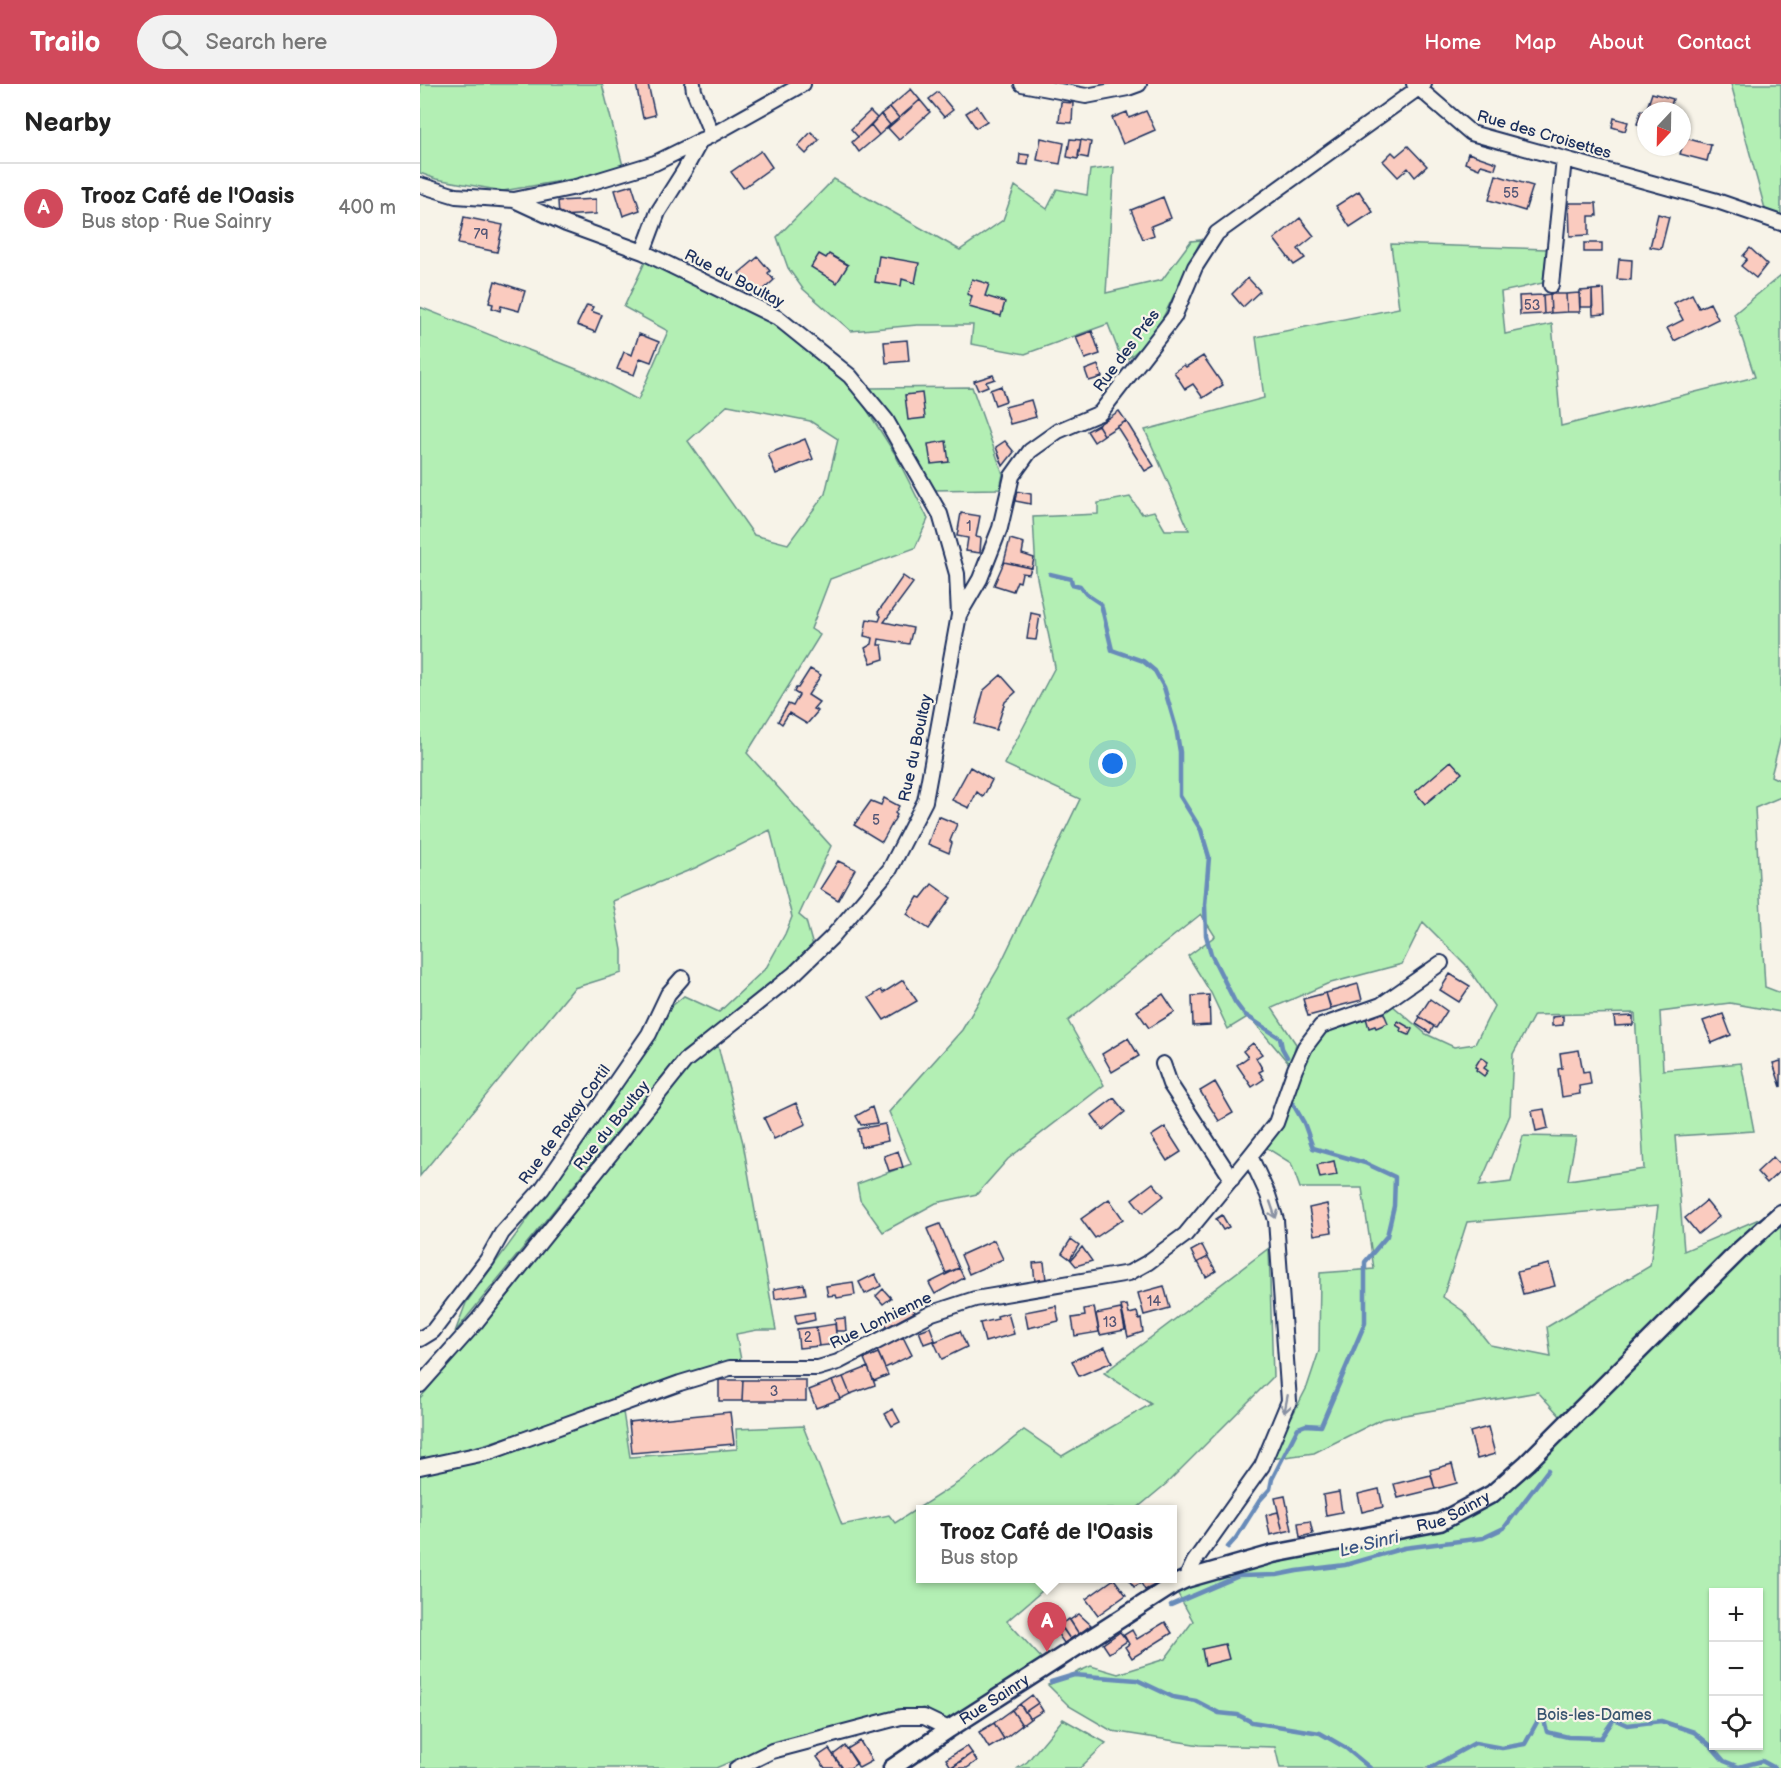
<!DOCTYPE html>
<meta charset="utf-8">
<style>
:root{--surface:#fff;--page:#f2f2f2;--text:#222;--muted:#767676;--line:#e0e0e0;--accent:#d1495b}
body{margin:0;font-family:"Balsamiq Sans",sans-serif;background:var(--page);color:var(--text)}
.controls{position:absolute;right:18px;bottom:18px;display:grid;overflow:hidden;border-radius:0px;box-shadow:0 2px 4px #0004}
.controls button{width:54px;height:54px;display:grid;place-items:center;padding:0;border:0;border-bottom:2px solid var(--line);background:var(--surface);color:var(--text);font:30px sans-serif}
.compass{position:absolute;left:1217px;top:18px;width:54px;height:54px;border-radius:50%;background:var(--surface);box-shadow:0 2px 4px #0004;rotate:202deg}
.you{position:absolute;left:693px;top:680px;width:21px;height:21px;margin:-15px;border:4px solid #fff;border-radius:50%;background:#1a73e8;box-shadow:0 0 0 9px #1a73e833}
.badge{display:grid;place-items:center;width:39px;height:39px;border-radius:50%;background:var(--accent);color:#fff;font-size:20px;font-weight:700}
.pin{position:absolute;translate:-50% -50px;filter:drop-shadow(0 2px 3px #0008)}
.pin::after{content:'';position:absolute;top:32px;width:21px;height:18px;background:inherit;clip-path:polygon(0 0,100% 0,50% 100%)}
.popup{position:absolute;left:496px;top:1421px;width:261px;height:78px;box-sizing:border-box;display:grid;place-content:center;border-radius:0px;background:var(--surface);filter:drop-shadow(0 2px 4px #0005);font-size:20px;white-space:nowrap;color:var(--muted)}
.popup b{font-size:22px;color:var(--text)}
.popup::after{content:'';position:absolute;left:50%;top:100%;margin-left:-12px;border:12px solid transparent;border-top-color:var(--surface)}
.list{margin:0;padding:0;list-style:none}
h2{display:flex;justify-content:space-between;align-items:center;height:78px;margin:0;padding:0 24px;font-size:26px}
h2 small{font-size:20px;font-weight:400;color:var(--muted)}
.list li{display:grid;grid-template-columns:39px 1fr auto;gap:18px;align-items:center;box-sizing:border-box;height:90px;padding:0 24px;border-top:2px solid var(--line)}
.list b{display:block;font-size:22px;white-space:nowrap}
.list p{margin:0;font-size:20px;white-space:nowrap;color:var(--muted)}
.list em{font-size:20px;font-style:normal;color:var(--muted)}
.icon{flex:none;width:33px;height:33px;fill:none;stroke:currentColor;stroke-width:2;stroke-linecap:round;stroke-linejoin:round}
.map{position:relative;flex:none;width:1361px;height:1684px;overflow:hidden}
header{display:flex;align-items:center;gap:36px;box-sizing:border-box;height:84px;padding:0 30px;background:var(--accent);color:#fff}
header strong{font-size:28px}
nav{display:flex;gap:33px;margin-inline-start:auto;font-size:21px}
.search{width:420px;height:54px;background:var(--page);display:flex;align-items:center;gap:15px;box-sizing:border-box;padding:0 21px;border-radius:33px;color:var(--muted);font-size:22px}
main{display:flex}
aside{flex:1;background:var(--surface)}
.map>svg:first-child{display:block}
.green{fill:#b3efb4;stroke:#678f89;stroke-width:1.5;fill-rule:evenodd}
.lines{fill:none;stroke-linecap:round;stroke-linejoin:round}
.stream{stroke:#688bb9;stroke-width:4.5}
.building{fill:#facbbf;stroke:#1b2f5e;stroke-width:1.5}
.minor-casing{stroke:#1b2f5e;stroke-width:18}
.tertiary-casing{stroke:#1b2f5e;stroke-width:21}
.minor{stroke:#f7f3e8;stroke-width:14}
.tertiary{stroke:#f7f3e8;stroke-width:16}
.oneway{stroke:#8991a3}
.labels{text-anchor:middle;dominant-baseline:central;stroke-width:4.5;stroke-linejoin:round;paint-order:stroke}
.number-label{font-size:14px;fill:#535676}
.street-label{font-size:16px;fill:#1b2f5e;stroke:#f7f3e8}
.park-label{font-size:16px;fill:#39556f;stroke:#f7f3e8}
.water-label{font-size:18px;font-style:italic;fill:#3b5584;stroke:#f7f3e8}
</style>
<header>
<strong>Trailo</strong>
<div class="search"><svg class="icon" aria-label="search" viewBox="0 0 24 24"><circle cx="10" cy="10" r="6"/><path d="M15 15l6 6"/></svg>Search here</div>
<nav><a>Home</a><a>Map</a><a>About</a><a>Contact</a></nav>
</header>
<main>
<aside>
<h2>Nearby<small></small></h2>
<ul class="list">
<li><span class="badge">A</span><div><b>Trooz Café de l'Oasis</b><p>Bus stop · Rue Sainry</p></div><em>400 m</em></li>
</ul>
</aside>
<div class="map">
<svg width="1361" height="1684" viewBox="0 0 1361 1684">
<rect width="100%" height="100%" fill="#f7f3e8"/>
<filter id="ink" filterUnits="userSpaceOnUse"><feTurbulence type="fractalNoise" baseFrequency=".0167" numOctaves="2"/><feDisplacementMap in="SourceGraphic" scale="12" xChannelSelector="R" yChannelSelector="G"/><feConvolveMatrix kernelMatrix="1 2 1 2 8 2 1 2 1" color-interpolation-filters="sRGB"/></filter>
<g filter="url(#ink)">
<path class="green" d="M0,0h182l22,86 -121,21 -67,-12 -16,-6z
M1311,0h50v136l-16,-11z
M694,83l-8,126 56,-13 29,-39 10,-1 -47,96 -31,27 -15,-39 -83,30 -54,-10 2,-19h-56l-66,6 -48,-42 -15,-21 -11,-31 57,-58 126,71 43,-30 12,-34 32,23 10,-20 30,6 3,-25z
M971,160l156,5 -4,34 -42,9 4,42 47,-10 9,102 194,-49 -21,-63 47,-39v462l-10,39 10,5v16l-26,11 10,179 16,6v19l-51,-9 -70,9 3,58 78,-7 13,68 -79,5 9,115 82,-35 -38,41 -168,159 -22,-24 -156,27 -68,34 -44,6 37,-72 12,-36 1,-78 54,-4 -12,-81h-62l-9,-25 -29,-18 38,-74 24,-39 68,-27 34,29 28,13 21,-3 19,-38 -28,-41 -43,-43 -21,42 -75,20 -55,24 24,36 -6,21 -41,-49 -21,13 -17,-36 -23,-37 27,-20 -14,-22 -133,107 36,64 -96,74 -31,35 -41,9 -53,29 -23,-32 -3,-16 54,-20 -22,-52 73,-82 36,-61 82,-170 -76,-35 51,-97 -19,-94 -3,-56 65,-3v-11l32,-6 12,17 12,-3 11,19h24l-44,-100 119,-32 -8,-61 143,-29zM1215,929l9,156 -76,11 8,-43 -53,-1 -12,46 -32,4 31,-71 3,-61 21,-39zM1238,1122l-8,60 -103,61 4,30 -61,-12 -27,-34 -20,-14 24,-75z
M226,176l129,61 72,57 48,76 33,65 -13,29 -85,31 -19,50 9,6 -73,118 84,93 -32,69 7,6 7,25 -56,52 -76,55 -226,279 11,-29 85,-116 86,-125 24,-37 5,-14 18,-15 35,16 47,-44 19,-34 7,-17 -22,-87 -75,38 -82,33 9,49v23l-48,15 -154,188v-869l169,67 49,26 30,-69 -44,-24zM308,321l82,16 28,18 -13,55 -37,50 -34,-9 -66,-94z
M552,303l31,87 -3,15 -68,1 -63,-102z
M298,962l25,97 33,187h-19l-21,4 5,26 -61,15 -166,60 -70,22 -24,1v-60l90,-105 99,-130 89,-108z
M1361,1134v550h-501l-5,-21 -75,-2 -88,-14 -43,-25 -21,-21 43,-19 27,8 47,-15 28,-38 -20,-36 267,-63 52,-28zM1294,1508h44v154h-44z
M849,1164l4,129 -107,107 -30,25 -215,1v68l135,1 -49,42 37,40 -96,61 -25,-14 -149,35 -58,25h-296v-294l62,-13 141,-49 7,45 107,-8 -1,-20 67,-3 39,99 47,-10 6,8 64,-41 65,-52 38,26 89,-52 -47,-31z
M643,1635l43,24 -26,25h-62l9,-6z"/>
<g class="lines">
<path class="stream" d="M630,490l21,5 1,5 8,2 6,8 15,10 11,46 31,11 12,10 9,16 12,41 4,24v44l21,34 8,27 -4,48 1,30 5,19 24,48 9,12 36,24 2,10 5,9
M808,1463l8,-9 24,-38 10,-11 2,-10 26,-51 8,-3 15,1 44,-103v-61l22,-26 7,-30 1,-29 -30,-14 -52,-15 -9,-25 -11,-19
M751,1521l68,-29 38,-1 20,-4 48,-6 59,-17 79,-10 21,-10 44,-58
M631,1598l23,-7 63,5 36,17 23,4 23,12 19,2 14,7 68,11 26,15 24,20
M1010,1684l45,-25 27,5 23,-4 17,-31 5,19 21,5 33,1 13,-19 14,6 33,-4 33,11 17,14 13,15 15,6 23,-6 13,7"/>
</g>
<path class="building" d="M216,0h12l7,31 -12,3z
M491,5l9,11 -21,18 -9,-11z
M518,8l15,18 -9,7 -15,-18z
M1232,9l21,6 -4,12h-23z
M500,16l10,12 -31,28 -11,-12z
M641,18l12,1 -1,20 -13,-1z
M557,22l10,15 -11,7 -10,-15z
M470,23l9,11 -9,7 -9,-11z
M1221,26l5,2v14l-9,-2z
M450,27l7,7 -19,19 -7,-8z
M726,27l9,19 -32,14 -11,-26 15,-6 2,6z
M461,30l9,11 -11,10 -8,-10z
M1194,34l14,4 -3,9 -13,-4z
M451,41l8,10 -20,17 -7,-10z
M391,48l8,8 -13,14 -8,-8z
M621,54l23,5 -4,21 -23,-4z
M1265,54l26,7 -4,16 -27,-7z
M650,55l11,1 -3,19 -11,-2z
M661,56l10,2 -3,16 -10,-2z
M988,62l19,20 -12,11 -7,-9 -10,9 -15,-16 9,-9 4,4z
M341,67l11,16 -29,21 -12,-16z
M1048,69l29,10 -2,6 -14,-4 -2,4 -14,-6z
M600,70l9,1 -1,10 -9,-1z
M1076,91l37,11 -8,25 -36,-11z
M212,101l8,25 -17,6 -8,-26z
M939,107l14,21 -23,15 -14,-21z
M743,113l8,21 -20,8 3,9 -11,4 -12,-29z
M176,115v15l-37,2 -1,-15z
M1149,119h27l1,13h-8v19l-19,1z
M1238,130l11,3 -8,32 -11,-2z
M44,133l39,8 -6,27 -39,-8z
M880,134l14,18 -16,13 7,9 -11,7 -20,-26z
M1164,159h18v9h-18z
M1330,164l17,16 -11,14 -15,-12 6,-7 -4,-3z
M399,170l7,4 3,-4 19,11 -11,18 -26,-16z
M459,172l40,7 -4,20 -13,-4 -1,7 -26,-4z
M338,173l12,14 -2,2 6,7 -14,13 -7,-8 -2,2 -12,-14z
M1199,175l13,1 -1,20 -14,-1z
M828,194l12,13 -17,16 -11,-13z
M552,195l17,5 -4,12 20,6 -4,14 -32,-9 3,-11 -5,-2z
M75,197l30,10 -6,20 -18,-5 -1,5 -8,-3 1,-4 -4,-1z
M1184,205l1,25 -12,1 -1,-25z
M1172,206v17h-12v-16z
M1159,209l1,19h-13l-1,-18z
M1130,210h16l1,18 -16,1z
M1130,210l1,19 -7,1 -1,-19z
M1272,210l7,14 11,-5 8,16 -44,22 -7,-13 16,-8 -9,-17z
M1123,211l1,19 -24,1 -1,-19z
M167,221l6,2 -2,4 11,4 -7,17 -18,-7z
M672,247l8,23 -15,5 -9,-22z
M219,250l20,8 -8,20 -11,-4 -6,17 -17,-6 7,-17 8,3z
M487,256l2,21 -23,2 -2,-21z
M783,272l20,29 -20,13 -10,-14 -8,5 -11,-17 10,-7 2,2z
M678,281l4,12 -13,4 -4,-11z
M573,291l2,4 -9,3 2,4 -10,4 -4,-9z
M581,302l5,15 -11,4 -5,-15z
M502,309l3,25 -17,2 -3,-25z
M611,316l5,17 -26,7 -5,-17z
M699,327l7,10 -22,14 -6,-10z
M706,337l28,45 -9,5 -28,-44z
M678,341l6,10 -10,7 -7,-11z
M385,355l8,20 -37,15 -8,-20z
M526,357l3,21 -18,2 -3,-20z
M585,357l9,11 -11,14 -7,-19z
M596,407l15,3v10l-16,-3z
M541,429l19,3 -4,21 5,1 -1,15 -14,-2 2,-13 -11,-2z
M590,455l14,4 -2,11 12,4 -2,10 -28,-6z
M584,478l27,6 -2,6 -7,-1 -2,9 -3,-1 -4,10 -19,-6z
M483,492l10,7 -29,39 29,6 -4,16 -30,-5 -1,6h4l2,14 -13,4 -6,-15 7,-4 1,-6 -9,-2 3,-17 12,2 2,-5 -3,-4z
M611,529l9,2 -4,25 -9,-1z
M390,585l11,6 -13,20 11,7 -6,7 5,2 -11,13 -18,-11 -7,11 -4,-3 10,-17 5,2 6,-11 -5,-3 2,-4h2z
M581,591l15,17 -11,10 -9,28 -21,-6 9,-34z
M1031,677l11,12 -37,31 -10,-12z
M550,683l22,13 -9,17 -6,-5 -8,16 -17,-8z
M464,714l15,8 -4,7 2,2 -15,27 -28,-17 17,-24 10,4z
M518,732l19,8 -7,17 2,2 -3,10 -21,-9z
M418,777l17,8 -17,31 -18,-11z
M512,800l19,14 -22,31 -22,-15 11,-17 3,1z
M1030,890l20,12 -11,16 -19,-12z
M483,896l14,21 -33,19 -15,-22 12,-8 2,3z
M938,900l4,16 -31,8 -5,-15z
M906,909l5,17 -23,6 -5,-17z
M743,910l12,18 -26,16 -12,-17z
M789,911l1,30 -17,1 -1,-30z
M1010,915l17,12 -11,17 -17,-12z
M962,925l6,14 -12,5 -1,-2 -6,2 -3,-10 5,-2 -1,-2z
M1303,930l8,21 -19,8 -9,-22z
M1143,932v9l-11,1v-9z
M1213,932v9l-18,1 -1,-9z
M1000,933l14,9 -4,7 -14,-9z
M978,937l14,8 -3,6 -9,-4 1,-3 -5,-3z
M708,954l11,18 -27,16 -10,-18z
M833,959l9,11 -6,4 7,12 -4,2 5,7 -12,8 -15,-22 11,-8 -5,-6z
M1159,966l4,22 6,-1 2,13 -12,2 1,8 -18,3 -4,-28 4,-1 -2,-15z
M1061,973l7,5 -4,6 4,3 -4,5 -8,-6 1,-2 -2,-1z
M1361,977v26l-8,-24z
M795,998l18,31 -14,8 -19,-30z
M694,1014l11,14 -22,18 -11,-15z
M376,1019l10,21 -32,15 -10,-21z
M452,1023l5,16 -16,2 -5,-9z
M1124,1025l4,19 -12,3 -4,-20z
M465,1040l3,17 -27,6 -3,-18z
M745,1043l16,25 -14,9 -16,-25z
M478,1067l5,16 -14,4 -5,-15z
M1353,1073l8,9v4l-14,13 -10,-11z
M914,1077l3,14 -17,3 -3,-13z
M733,1099l11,13 -21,17 -11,-14z
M689,1115l14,20 -28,19 -14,-19z
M1286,1117l13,16 -21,17 -13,-16z
M907,1120l5,28 -18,3 -5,-27z
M802,1131l7,12 -6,3 -7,-11z
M520,1140l19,44 -13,5 -19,-44z
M651,1155l8,6 -9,14 -8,-6z
M574,1156l9,19 -34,15 -8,-19z
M782,1161l6,12 -11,6 -6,-12z
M662,1163l10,14 -16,5 -5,-6z
M788,1173l8,14 -10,6 -8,-15z
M624,1178l2,18 -11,1 -2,-18z
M1129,1180l6,22 -32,8 -6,-22z
M539,1184l5,10 -29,16 -6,-11z
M455,1190l6,12 -16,8 -6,-12z
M433,1198l2,13 -18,3 -1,-3 -8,1 -2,-10z
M384,1200l2,10 -31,5 -1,-10z
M744,1202l6,22 -26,7 -6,-22z
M463,1205l8,9 -8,6 -7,-8z
M489,1217l6,11 -28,15 -6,-10z
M707,1221l2,9 8,-2 2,8 2,-1 2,13 -15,5 -7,-31z
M636,1222l3,15 -31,7 -3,-16z
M674,1223l5,25 -24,4 -3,-18 13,-2 -1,-7z
M701,1225l4,21 -25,5 -4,-21z
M394,1228l1,8 -18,4 -2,-9z
M588,1229l6,21 -29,8 -5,-19 18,-4 -1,-3z
M425,1234l1,13h-10l-1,-12z
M415,1240l2,20 -18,2 -3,-19z
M396,1243l3,19 -20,2 -2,-19z
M510,1243l5,13 -11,4 -5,-13z
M540,1247l7,16 -25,12 -8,-17z
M483,1253l9,18 -27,13 -8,-18z
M685,1263l7,15 -33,14 -7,-15z
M458,1269l10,22 -14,6 -10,-22z
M448,1283l7,18 -25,9 -7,-17z
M423,1293l7,17 -10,5 -8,-18z
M299,1296h24l-1,21h-23z
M323,1296h63v21h-64z
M412,1297l8,18 -24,9 -7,-18z
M473,1325l7,13 -8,4 -7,-12z
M310,1328l4,32 -102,9 -3,-31z
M1068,1343l7,27 -18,5 -7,-27z
M1032,1380l5,19 -22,6 -5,-19z
M1011,1391l4,14 -37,9 -4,-14z
M959,1405l4,18 -21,5 -4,-18z
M919,1408l3,20 -16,3 -3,-20z
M865,1412l7,34 -9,2 -8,-34z
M858,1428l5,20 -13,3 -4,-20z
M890,1437l3,13 -13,3 -2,-14z
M710,1494h24l3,6 -12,6 -4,-7 -7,4 -6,-8z
M694,1495l12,16 -28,20 -12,-16z
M659,1530l12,11 -12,9 -9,-14z
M623,1533l7,6 -8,9 -7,-6z
M649,1535l10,15 -9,5 -10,-15z
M745,1538l7,11 -40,25 -7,-11 4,-3 -5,-9 8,-5 5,9z
M643,1545l7,10 -6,4 -7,-10z
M700,1548l7,9 -18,12 -6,-9z
M805,1560l4,15 -24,6 -3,-16z
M612,1611l6,8 -13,9 -5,-8z
M618,1619l5,8 -13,8 -5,-7z
M600,1620l10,15 -8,6 -10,-15z
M592,1626l10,15 -18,14 -10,-16z
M574,1639l10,16 -15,9 -10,-16z
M440,1657l12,20 -13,7 -12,-19z
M425,1662l12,17 -7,5h-8l-9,-13z
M547,1662l5,7 -21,14 -5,-8z
M409,1665l13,18 -1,1h-16l-8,-11z
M552,1669l5,8 -10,7h-15z"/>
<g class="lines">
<g class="minor-casing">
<path id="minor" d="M273,0l1,7 18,44
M602,0l64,12 42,-8 11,-4
M994,0l57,49 246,68 64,22
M0,101l36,11 58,4 62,-13 79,-24 57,-28 91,-51
M223,168l15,-40 26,-41 17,-31
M1131,201l13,-126
M539,531l21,-36 20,-51 12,-52 18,-25 28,-20 42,-18 74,-96 21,-50 22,-34 207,-149
M743,980l7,20 62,95
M0,1255l13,-8 54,-71 15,-27 40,-44 107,-155 19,-40 14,-16
M0,1301l57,-64 208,-260 109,-87 38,-37 58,-68 35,-68 34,-186 -2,-41 -17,-60 -54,-94 -36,-44 -72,-58 -135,-66 -77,-28 -52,-24
M0,1383l70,-15 190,-69 50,-15h88l20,-6 94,-49 43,-14 154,-26 18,-10 38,-28 65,-79 26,-33 19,-54 10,-22 16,-21 60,-21 60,-42
M766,1495l8,-17 68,-96 27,-65 -13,-181 -8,-25 -18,-39
M317,1684l35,-17 129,-34h23l25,12"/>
</g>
<g class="tertiary-casing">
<g id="tertiary">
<path id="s1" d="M472,1684l57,-39 224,-144 13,-6 87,-25 167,-32 52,-28 35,-31 214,-214 40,-36"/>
</g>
</g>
<use href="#minor" class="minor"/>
<use href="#tertiary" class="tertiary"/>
</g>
<defs><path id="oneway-shaft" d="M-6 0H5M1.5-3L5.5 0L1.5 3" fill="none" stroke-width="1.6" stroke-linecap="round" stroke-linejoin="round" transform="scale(1.5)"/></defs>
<g class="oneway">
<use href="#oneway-shaft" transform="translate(853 1126) rotate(71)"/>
<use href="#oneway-shaft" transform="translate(866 1320) rotate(101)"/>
</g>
</g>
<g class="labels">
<g class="number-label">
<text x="1091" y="109">55</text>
<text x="61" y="150">79</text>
<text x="1112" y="221">53</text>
<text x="549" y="442">1</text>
<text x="456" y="736">5</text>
<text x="734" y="1217">14</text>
<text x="690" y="1238">13</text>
<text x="388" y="1253">2</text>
<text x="354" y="1307">3</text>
</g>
<g class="street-label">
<text transform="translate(1124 51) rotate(16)">Rue des Croisettes</text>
<text transform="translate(314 195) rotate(27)">Rue du Boultay</text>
<text transform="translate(707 267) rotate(-53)">Rue des Prés</text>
<text transform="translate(496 664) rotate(-78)">Rue du Boultay</text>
<text transform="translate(145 1041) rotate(-54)">Rue de Rokay Cortil</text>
<text transform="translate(192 1042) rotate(-51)">Rue du Boultay</text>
<text transform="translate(461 1237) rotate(-26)">Rue Lonhienne</text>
<text stroke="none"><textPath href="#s1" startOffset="626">Rue Sainry</textPath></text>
<text stroke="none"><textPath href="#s1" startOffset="123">Rue Sainry</textPath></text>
</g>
<g class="park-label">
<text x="1174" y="1631">Bois-les-Dames</text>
</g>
<g class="water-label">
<text transform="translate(949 1460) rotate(-14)">Le Sinri</text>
</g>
</g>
</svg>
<div class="controls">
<button>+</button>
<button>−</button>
<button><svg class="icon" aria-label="locate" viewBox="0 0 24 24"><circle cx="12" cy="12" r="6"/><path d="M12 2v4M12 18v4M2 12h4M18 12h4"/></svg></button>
</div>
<svg class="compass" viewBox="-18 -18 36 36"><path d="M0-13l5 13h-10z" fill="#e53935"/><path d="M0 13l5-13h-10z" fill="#767676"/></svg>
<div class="you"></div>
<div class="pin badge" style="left:627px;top:1568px">A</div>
<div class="popup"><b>Trooz Café de l'Oasis</b>Bus stop</div>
</div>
</main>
